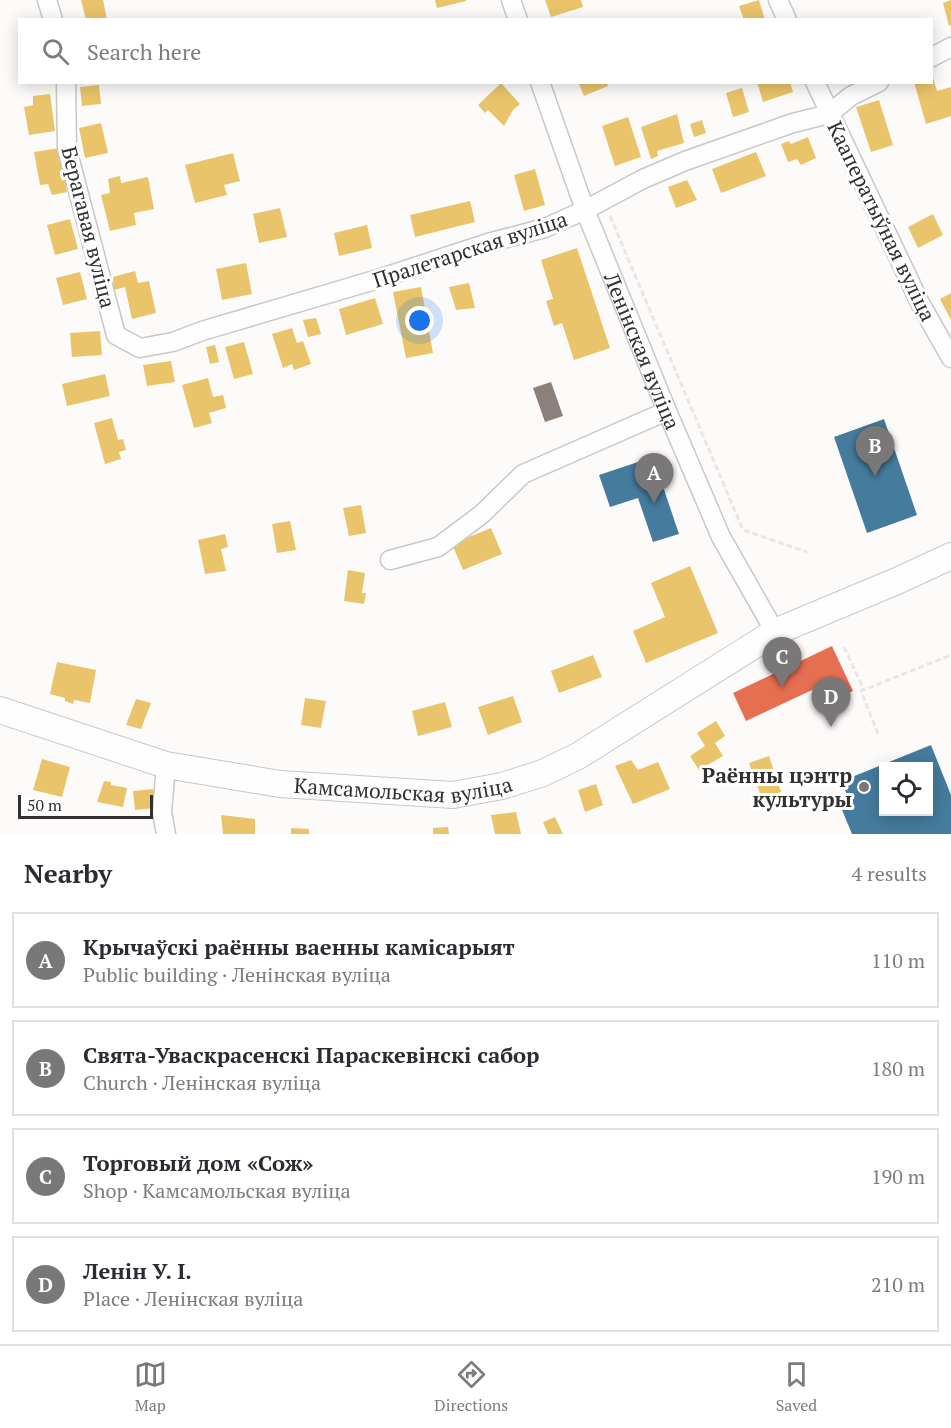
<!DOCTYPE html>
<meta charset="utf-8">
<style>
:root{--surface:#fff;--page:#f7f7f7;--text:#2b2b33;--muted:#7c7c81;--line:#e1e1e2;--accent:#797777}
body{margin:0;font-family:"PT Serif",serif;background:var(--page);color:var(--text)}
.controls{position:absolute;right:18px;bottom:18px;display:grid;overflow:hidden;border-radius:0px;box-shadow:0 3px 15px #0003}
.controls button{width:54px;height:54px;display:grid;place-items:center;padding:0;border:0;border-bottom:2px solid var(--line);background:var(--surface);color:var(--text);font:30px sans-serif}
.scale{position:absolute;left:18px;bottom:15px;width:135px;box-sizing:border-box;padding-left:6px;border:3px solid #323030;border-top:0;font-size:16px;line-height:21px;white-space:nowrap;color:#323030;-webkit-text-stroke:4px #fff;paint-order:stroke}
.you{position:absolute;left:420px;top:321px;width:21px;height:21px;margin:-15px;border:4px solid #fff;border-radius:50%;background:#1a73e8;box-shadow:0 0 0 9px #1a73e833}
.badge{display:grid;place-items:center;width:39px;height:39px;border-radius:50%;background:var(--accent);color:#fff;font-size:20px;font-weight:700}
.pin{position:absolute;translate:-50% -50px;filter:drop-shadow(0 2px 3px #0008)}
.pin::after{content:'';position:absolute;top:32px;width:21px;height:18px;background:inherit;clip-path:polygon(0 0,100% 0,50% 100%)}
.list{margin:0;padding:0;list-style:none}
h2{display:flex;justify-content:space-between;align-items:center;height:78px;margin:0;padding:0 24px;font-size:26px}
h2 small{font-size:20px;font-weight:400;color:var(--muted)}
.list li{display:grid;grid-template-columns:39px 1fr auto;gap:18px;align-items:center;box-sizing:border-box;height:96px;margin:0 12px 12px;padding:0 12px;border:2px solid var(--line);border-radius:0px}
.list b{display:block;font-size:22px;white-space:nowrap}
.list p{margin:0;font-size:20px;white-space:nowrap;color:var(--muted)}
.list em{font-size:20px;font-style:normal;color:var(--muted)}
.icon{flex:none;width:33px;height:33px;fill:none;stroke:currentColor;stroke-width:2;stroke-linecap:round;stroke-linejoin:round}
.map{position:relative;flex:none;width:951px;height:834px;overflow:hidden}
.search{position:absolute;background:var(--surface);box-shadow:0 3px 15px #0003;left:18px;right:18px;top:18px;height:66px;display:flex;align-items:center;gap:15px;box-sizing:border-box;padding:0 21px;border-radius:0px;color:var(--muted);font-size:22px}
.sheet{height:510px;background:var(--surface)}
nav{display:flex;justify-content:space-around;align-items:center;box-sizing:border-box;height:84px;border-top:2px solid var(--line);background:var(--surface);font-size:16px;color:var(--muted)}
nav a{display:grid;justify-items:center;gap:3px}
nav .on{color:var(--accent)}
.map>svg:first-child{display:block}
.homes{fill:#e9c46a}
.shops{fill:#e76f51}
.public{fill:#457b9d;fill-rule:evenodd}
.industry{fill:#8a817c}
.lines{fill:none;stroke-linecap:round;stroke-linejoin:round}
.minor-casing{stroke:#c9c7c7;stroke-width:21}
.secondary-casing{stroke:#c9c7c7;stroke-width:28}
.path{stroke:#e8e7e6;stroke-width:3;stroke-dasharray:6 3;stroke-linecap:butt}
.minor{stroke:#fffefe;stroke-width:18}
.secondary{stroke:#fffefe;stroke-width:26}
.poi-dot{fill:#797777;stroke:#fff;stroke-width:2}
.labels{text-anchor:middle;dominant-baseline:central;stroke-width:6;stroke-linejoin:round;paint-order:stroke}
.street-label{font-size:21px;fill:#323030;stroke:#fff}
.poi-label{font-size:21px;font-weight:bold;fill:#323030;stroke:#fff;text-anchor:end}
</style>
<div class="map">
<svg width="951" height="834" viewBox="0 0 951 834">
<rect width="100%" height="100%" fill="#fdfbfa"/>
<path class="homes" d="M81,0h22l4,20h-21z
M435,0h31v1l-29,7z
M545,0h36l2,7 -32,10z
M759,0l6,20h-21l-5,-14z
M951,0v25l-2,1 -6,-23z
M932,74l5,17 14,-4v29l-25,8 -12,-42h18z
M578,82h28l2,4 -24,10z
M757,82h33l3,10 -30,10z
M501,83l19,21 -7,6 -9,16 -16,-16 -3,3 -7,-8z
M99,85l2,19 -19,2 -2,-19z
M742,88l7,24 -16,5 -7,-24z
M50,94l5,37 -26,4 -5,-28 9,-2v-9z
M879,100l14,45 -22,7 -15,-45z
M677,114l7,29 -27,8 1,5 -7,3 -10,-32z
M628,117l13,40 -26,9 -13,-40z
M702,120l4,13 -12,4 -4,-13z
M101,123l7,30 -23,5 -6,-30z
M808,137l8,21 -15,7 -4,-6 -9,3 -7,-18 8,-3 2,3z
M59,148l8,44 -15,3 -4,-11 -8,1 -6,-33z
M756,152l10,24 -45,17 -9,-24z
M233,153l7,28 -16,4 3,10 -32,8 -10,-38z
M535,169l10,36 -21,6 -10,-36z
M120,176l1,7 27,-6 6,32 -20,4 2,12 -26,6 -9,-36 9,-2 -2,-14z
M687,180l10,20 -21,8 -8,-21z
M470,201l5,21 -60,15 -5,-22z
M280,208l7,29 -28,6 -6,-29z
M933,214l10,21 -25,13 -10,-21z
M70,219l8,30 -23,6 -8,-30z
M367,225l5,23 -33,8 -5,-23z
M577,248l33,100 -36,12 -12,-37 -8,3 -8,-25 7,-2 -12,-39z
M246,263l6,31 -30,6 -6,-31z
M135,271l3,12 11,-2 7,32 -24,6 -7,-32 -11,3 -1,-13z
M80,272l7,27 -24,6 -7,-27z
M469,283l6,25 -19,2 -7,-23z
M421,287l12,66 -27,5 -13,-66z
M951,293v27l-11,-21z
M375,298l8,26 -37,11 -7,-26z
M316,318l5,16 -13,3 -5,-17z
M292,328l5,15 6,-2 8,23 -17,6 -2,-6 -9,4 -11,-34z
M100,331l2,24 -30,2 -2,-24z
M244,342l9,32 -19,5 -9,-32z
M215,345l4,17 -9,2 -4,-17z
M171,361l4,21 -28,4 -4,-21z
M105,374l5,22 -43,10 -5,-22z
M208,378l5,19 10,-2 3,13 -17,5 3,10 -18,5 -12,-43z
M112,418l6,22 5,-1 3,11 -7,2 2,7 -16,5 -11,-41z
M361,505l5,28 -17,3 -6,-28z
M290,521l6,29 -19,3 -5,-29z
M491,528l11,26 -39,16 -11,-26z
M225,534l3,13 -7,2 5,22 -21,3 -7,-34z
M690,566l28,67 -72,30 -13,-32 32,-14 -14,-34z
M348,570l17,3 -3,20h4l-2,11 -20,-3z
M593,655l9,22 -43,16 -8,-22z
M57,662l39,8 -6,33 -16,-3 -1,4 -8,-3v-3l-15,-4z
M513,696l9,26 -34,13 -10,-28z
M305,698l21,3 -5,27 -20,-3z
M136,699l15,4 -10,26 -15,-4z
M445,702l7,25 -34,9 -6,-25z
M716,721l9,15 -10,7 8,13 -24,14 -9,-14 15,-10 -8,-13z
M769,756l12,36 -19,7 -13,-36z
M42,759l28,8 -8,30 -29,-7z
M631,760l7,10 20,-8 12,27 -37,15 -18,-38z
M104,781l7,1v3l16,3 -4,19 -26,-5z
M596,784l7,21 -18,7 -7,-22z
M153,789l3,19 -21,2 -2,-19z
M516,812l5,22h-26l-4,-19z
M221,815l34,4v15h-32z
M555,817l8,17h-15l-5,-12z
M448,827l1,7h-16v-6z
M291,828l18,1v5h-18z"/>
<path class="shops" d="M832,646l21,45 -19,9 -7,-17 -81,38 -13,-28z"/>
<path class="public" d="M884,419l33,96 -50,18 -33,-96z
M653,457l26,77 -26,8 -15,-44 -28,9 -11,-32z
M931,745l20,50v39h-99l-12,-29 9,-4 -7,-20zM884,766h44v46h-44z"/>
<path class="industry" d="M551,382l12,34 -18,6 -12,-34z"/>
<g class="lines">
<g class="minor-casing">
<g id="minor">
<path d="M47,0l6,20"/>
<path d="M511,0l7,20"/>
<path d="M778,0l9,20"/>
<path d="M932,57l19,-10"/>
<path d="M66,82l1,67 49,186 24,13 33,-6 29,-11 176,-52 110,-36 57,-15 40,-18 58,-31 42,-18 108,-38 36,-9 22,-18 28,-14"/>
<path id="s1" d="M540,82l45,128 82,201 54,126 54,95"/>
<path d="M815,82l105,221 31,55"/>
<path d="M390,560l48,-13 44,-33 41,-40 144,-63"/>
<path d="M166,834l-4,-22 4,-47"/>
</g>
</g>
<g class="secondary-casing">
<g id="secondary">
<path id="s2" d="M0,710l166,55 114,19 173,11 49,-9 41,-13 35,-17 197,-124 122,-51 54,-25"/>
</g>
</g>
<path class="path" d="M610,216l133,314 64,22
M844,647l20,43
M878,734l-17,-43 90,-36"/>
<use href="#minor" class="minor"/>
<use href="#secondary" class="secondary"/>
</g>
<circle class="poi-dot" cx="864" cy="787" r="6"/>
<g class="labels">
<g class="street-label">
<text transform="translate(882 221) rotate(64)">Кааператыўная вуліца</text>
<text transform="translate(89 227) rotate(76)">Берагавая вуліца</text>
<text transform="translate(470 249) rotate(-18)">Пралетарская вуліца</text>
<text stroke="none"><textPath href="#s1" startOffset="288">Ленінская вуліца</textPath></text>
<text stroke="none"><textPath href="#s2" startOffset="414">Камсамольская вуліца</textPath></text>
</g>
<g class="poi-label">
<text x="852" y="775">Раённы цэнтр<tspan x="852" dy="24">культуры</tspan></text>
</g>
</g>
</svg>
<div class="controls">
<button><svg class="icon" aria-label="locate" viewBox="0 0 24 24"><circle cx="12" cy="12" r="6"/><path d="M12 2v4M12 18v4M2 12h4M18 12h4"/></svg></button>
</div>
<div class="scale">50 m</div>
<div class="you"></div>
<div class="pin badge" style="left:654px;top:503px">A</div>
<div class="pin badge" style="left:875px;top:476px">B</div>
<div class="pin badge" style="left:782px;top:687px">C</div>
<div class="pin badge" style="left:831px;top:727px">D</div>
<div class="search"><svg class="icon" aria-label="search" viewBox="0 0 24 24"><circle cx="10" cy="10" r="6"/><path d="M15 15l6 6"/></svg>Search here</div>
</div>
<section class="sheet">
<h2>Nearby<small>4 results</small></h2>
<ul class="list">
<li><span class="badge">A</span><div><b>Крычаўскі раённы ваенны камісарыят</b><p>Public building · Ленінская вуліца</p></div><em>110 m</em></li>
<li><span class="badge">B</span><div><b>Свята-Уваскрасенскі Параскевінскі сабор</b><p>Church · Ленінская вуліца</p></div><em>180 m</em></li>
<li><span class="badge">C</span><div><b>Торговый дом «Сож»</b><p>Shop · Камсамольская вуліца</p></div><em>190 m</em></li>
<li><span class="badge">D</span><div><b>Ленін У. І.</b><p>Place · Ленінская вуліца</p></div><em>210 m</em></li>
</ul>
</section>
<nav>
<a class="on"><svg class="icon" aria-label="map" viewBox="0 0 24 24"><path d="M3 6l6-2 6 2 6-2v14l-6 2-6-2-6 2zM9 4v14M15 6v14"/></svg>Map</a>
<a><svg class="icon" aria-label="directions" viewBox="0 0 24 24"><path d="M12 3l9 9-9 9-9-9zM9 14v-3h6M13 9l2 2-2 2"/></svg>Directions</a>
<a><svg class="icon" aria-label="saved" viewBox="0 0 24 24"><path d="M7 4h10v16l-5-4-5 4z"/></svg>Saved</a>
</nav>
